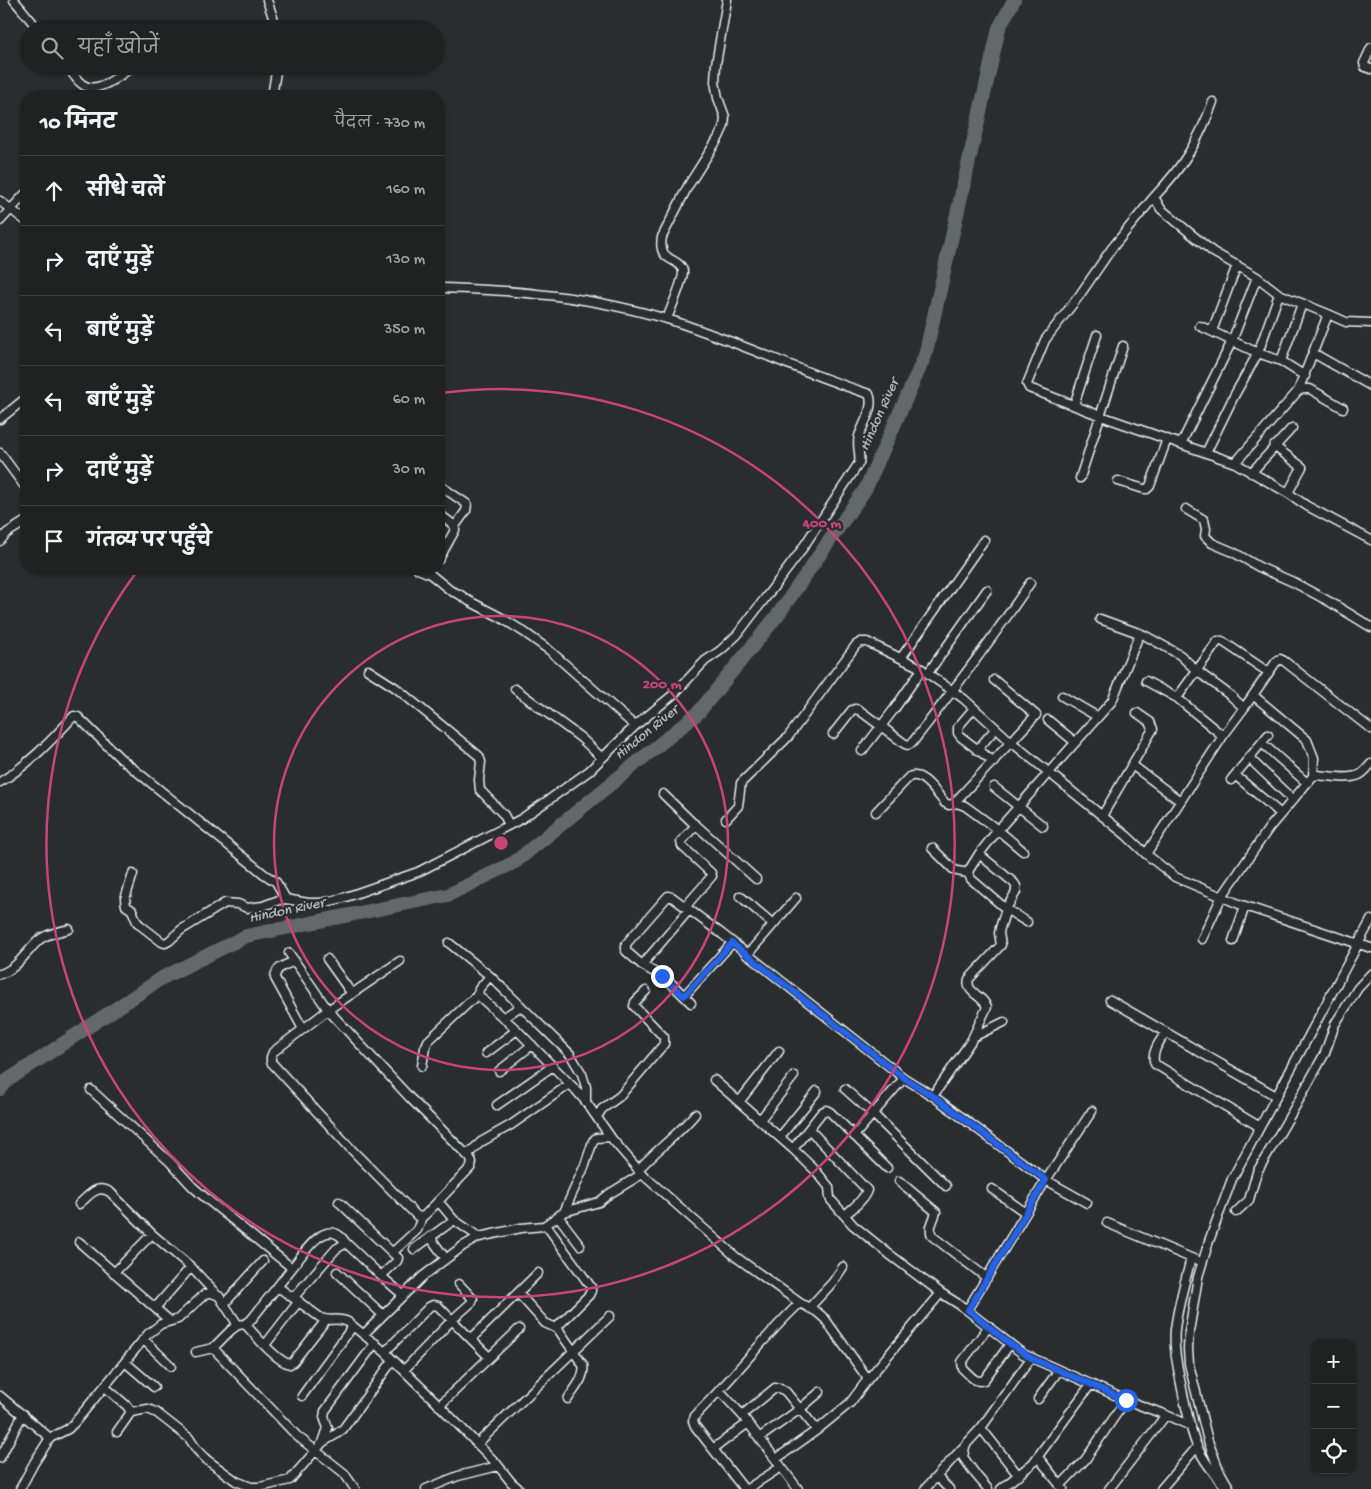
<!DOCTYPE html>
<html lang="hi">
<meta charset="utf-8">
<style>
:root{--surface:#202222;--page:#282a2a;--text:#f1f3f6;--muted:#a2a4a5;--line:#3d3f40}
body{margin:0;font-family:"Gochi Hand","Playpen Sans Deva",sans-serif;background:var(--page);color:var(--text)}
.controls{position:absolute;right:15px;bottom:15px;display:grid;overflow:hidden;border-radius:10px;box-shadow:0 1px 4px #0004}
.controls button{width:45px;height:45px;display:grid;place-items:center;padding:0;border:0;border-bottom:1px solid var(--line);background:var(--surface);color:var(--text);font:25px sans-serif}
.stop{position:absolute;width:15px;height:15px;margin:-11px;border:4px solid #2563eb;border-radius:50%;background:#fff}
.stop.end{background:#2563eb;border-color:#fff;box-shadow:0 1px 5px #0008}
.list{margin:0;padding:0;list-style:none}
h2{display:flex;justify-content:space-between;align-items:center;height:65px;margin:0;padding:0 20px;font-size:21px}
h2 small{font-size:16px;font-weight:400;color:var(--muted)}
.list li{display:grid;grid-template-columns:32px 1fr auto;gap:15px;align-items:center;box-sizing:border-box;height:70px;padding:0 20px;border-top:1px solid var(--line)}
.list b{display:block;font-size:19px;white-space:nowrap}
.list em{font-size:16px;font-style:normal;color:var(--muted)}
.icon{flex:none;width:28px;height:28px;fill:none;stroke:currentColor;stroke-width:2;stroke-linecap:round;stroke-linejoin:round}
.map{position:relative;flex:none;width:1371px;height:1489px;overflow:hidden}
.search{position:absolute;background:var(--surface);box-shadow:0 1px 4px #0004;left:20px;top:20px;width:425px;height:55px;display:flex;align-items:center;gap:12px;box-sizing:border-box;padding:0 18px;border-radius:28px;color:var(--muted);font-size:19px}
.panel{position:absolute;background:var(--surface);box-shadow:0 1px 4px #0004;left:20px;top:90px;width:425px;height:485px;border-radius:20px}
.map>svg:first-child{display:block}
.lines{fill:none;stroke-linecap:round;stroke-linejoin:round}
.river{stroke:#63686b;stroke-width:14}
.minor-casing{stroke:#e8f1f8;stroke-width:11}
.minor{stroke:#2a2d2e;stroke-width:8}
.route{stroke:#2563eb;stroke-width:6}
.ring{fill:none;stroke:#ca437a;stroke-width:2.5}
.labels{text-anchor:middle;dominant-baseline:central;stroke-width:4.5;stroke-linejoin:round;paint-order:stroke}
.water-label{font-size:15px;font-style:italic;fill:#acb3b9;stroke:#2a2d2e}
.centre{fill:#ca437a;stroke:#2a2d2e;stroke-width:2.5}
.ring-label{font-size:15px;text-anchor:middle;font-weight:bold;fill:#ca437a;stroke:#2a2d2e;stroke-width:4.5;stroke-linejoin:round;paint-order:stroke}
</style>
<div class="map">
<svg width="1371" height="1489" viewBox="0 0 1371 1489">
<rect width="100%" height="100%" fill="#2a2d2e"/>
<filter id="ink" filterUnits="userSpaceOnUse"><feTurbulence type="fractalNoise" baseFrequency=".02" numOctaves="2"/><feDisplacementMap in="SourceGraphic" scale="10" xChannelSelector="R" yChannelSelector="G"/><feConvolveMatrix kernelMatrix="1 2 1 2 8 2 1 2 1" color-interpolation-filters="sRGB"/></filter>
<g filter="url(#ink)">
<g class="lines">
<path class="river" d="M0,1089l8,-9 154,-102 84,-42 202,-41 67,-33 183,-149 79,-97 89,-128 59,-132 74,-328 15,-28"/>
<g class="minor-casing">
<path id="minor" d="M14,0l24,29
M267,0l10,29
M1371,48l-7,15 1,4 6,2
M67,66c5,6 9,14 15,18 15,12 39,-10 52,-18
M272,96l5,-30
M1213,102c-14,38 -30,65 -59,95l7,12 52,43 44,25 22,17 49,20 -30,77
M1154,197l-42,51 -33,48 -34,44 -18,44 2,4 72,28 134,47 53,30 19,13 64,34
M0,201l26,20
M0,221l26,-28
M1328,314l18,8 25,1
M667,319c3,-9 17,-39 16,-48 -3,-14 -26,-8 -21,-34l26,-51 31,-49 5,-11 1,-9 -7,-19 -3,-16 1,-18 11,-64
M1200,326l58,27 23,8 24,15
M1212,331l25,-66
M1313,353l58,33
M1281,361l21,-57
M1074,405l23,-70
M0,419l26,-21
M1181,444l51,-103 25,-64
M1274,446l28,21 -14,26
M0,453l26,35
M1206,453l28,-57 24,-43 21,-59
M1235,463l63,-72 5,-2h7l33,19
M1251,473l41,-45
M1080,478l43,-132
M1118,481l26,8h3l3,-3 17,-47
M439,485l28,19 -1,7 -11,15
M1186,509l18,11 2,9 -1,7 7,7 21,9 26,15 34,15 37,20 41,25
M439,514l16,12v4l-16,29
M0,541l7,-8 19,-12
M418,569l12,5 21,17 8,3 10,7 31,16 24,15 25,18 86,76
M1100,619l44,16 36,20 17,16 34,25 13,12
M901,658l83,-118
M368,670l28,18 83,68 2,6 -2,18 1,10 24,25 5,10
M928,673l59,-83
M1146,681l31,17 46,38
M515,689l66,49 21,20
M1062,696l36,21
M1177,698l41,-57h4l46,31
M974,708l-16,19v6l3,4 33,25
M1048,720l27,22
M833,734l19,-24 3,-1 4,1 46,34 3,1 4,-2c41,-52 81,-105 118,-160
M1262,743l45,40
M977,750l19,-22
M862,751l33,-43 27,-39
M1249,758l44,42
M1132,765l48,36
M1235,775l46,39
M1313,776l4,-1c13,1 30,5 42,0 5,-2 8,-7 12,-11
M1231,780l37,-45
M0,782c28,-17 50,-40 72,-64l2,-2 4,1 42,41 144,116 12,8 10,17
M994,787l49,39
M663,794l31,30v3l-13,15 1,4 29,27 1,3 -27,31
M954,803l82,-88 -42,-35
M876,812l33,-35c13,-7 28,17 36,26l4,2 8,-2 8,3 33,24 25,21
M1102,816l51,-87 -3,-7 -13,-9
M726,819l12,-13 3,-23 47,-46 68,-92 5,-3h6l50,24 47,33 46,42 117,95 19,18 29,23 64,27 132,44
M695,824l61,55
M932,848l21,21 4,2 11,2
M1146,854l77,-118 21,-28 32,-46 4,-3 4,2 87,68
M133,874l-8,25 1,7 6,4 5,12 3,3 22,17 3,1 4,-2 12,-11 44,-27 13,1 9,4 16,-2 16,-6 7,-1 22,4h13l22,-5 75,-26 103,-53 29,-20 39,-28 46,-45 39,-32 31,-33 16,-11 16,-15 61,-80 61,-92c2,-9 -3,-17 0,-27 4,-12 16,-29 10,-42l-3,-1c-68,-22 -131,-53 -199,-74 -42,-12 -86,-21 -130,-25 -33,-4 -66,-5 -98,-6
M740,896l33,28
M1027,922l-21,-13 -35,-30 -3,-6 1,-3 10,-16 19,-24 114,-129 28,-68
M1202,939l19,-41 48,-70 44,-52 1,-18 -7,-18 -54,-45
M1233,941l12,-35
M449,943l41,33 80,78 12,20 4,13v15
M289,953l39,57 83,89 59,59 2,4 -1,5 -46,48 -3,2 -5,-1 -65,-66 -81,-88v-5l2,-5 55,-42 72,-49
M747,955l49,-57
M327,959l25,35
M295,961c-9,4 -20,6 -20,17l28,51
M642,965l47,-55
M0,974c16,-4 27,-23 39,-34 8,-7 20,-8 30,-11
M490,976l-11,13 -1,5 3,4 36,32 56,57 13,15 26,37 30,35 94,83 64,46 17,9 8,7 43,60
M684,996l48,-53
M1110,1000l166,96
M691,1003l-22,-22 -27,-16 -16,-14v-7l42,-48 4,1 50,37 182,144 29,18 113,84 41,23
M503,1018l18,-12
M1166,1032c-6,9 -16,21 -11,32l105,63
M973,1037l31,-15
M486,1053l31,-23
M422,1066l3,-18 3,-7 50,-47
M499,1071l33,-26
M714,1080l79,69 23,22 13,16 1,11 1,2 22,25 36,29 52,39 22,14 60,47 103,46 40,15 25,11
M845,1089l28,25 73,72
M91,1090l79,72 23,25 15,13 84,68c12,-15 35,-54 54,-25l35,33 22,19
M933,1096l38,-55 16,-34c-4,-12 -22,-14 -18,-28l32,-34 -2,-12 1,-5 6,-19 10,-17v-6l-2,-3 -35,-29
M739,1102l40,-51
M497,1105l56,-39
M597,1117l5,-8 18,-13 44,-52v-7l-3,-3 -27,-28 1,-4 11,-11
M760,1120l34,-44
M809,1129l58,61c-3,10 -14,18 -22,25
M854,1136l50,-58
M780,1137l37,-46
M793,1149l29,-37 4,-2 4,2 57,56
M467,1155l14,-13 30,-17 59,-41
M638,1170c18,-20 40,-35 57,-56
M899,1181l37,31c-2,9 -8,14 -4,24l55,42
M992,1189l34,24
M438,1201l16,19
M339,1202l59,56 -1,3 -16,15
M79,1204c11,-9 17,-20 31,-12l42,42 39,33 24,26
M564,1212l21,-47 8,-24 3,-3 14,-1
M1236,1212l13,-12 8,-28 38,-65 30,-54 10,-29 23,-36 13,-14
M558,1216l22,29
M1107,1223l89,37
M546,1225l45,62v4l-2,4 -31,31v3l25,36c3,12 -9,24 -15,34
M430,1237l16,22
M79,1242l91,79
M414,1249l40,-29 25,17
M393,1252l24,-22 5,-13
M1191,1258c-6,24 -13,47 -16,71 -2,22 4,44 8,65 4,17 7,36 14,52 6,14 16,26 26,38
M337,1272l46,43
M114,1273l38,-39
M278,1287l43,31c9,4 16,-1 27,4l37,30 49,48 62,63 15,19 8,7
M518,1293l27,30 13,6
M294,1297l42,-48 10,-6
M224,1304l39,-43
M155,1308l36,-41
M809,1308l24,-26 10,-15
M967,1310l79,-130 46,-69
M245,1324c10,11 32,38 45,40l3,-2 33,-42
M989,1326l-27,36 1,7c6,5 12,15 21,11l26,-36
M364,1334l58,-57 41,-31 16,-9 42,-9 23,-2 20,-14 35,-10 10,-8 33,-20
M143,1339l28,27
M471,1339l67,-66
M265,1345l34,-44
M213,1348l84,88 47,37 11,16
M196,1352l17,-4 18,-18 7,-5 7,-1 6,-4 41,-52
M385,1352l44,-45 4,-2 5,1 51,51
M125,1362l29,25
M404,1370l48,-50 20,-18 1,-3 -14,-15
M105,1387l22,19 4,6 -14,20
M719,1390l23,25 56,74
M0,1396l50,42
M302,1396l51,-70
M1038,1399l21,-29
M439,1406l80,-77
M131,1412l17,-3 9,4 32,25 8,12 10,10 29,21 15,6h9l30,-7 33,-38 12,-7 8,-6 50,-69
M742,1415l33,-27h5l6,4 31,38
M981,1428l38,48
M759,1438l41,-29 20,-17
M323,1442l5,-14 -4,-11 1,-6 50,-68
M477,1444l133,-128
M965,1447l-2,10 13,18 12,14
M713,1449l35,-26
M1038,1457l25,32
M0,1458l23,-44
M776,1459l41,-29 33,-27 18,-24 73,-86
M937,1477l12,12
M1060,1486l25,-26 41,-60
M20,1489l14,-26 16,-25 18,-9 7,-7 73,-88 13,-10 17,-5 27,-25 4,-2 10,4 19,29
M426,1489l32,-13 40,-10
M744,1489l-49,-63 -2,-5 2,-5c16,-17 32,-33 47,-51 19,-21 37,-43 58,-62
M747,1489l34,-22
M925,1489l56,-61 50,-70
M1001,1489l32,-26 58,-79
M1109,1489l57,-74
M1161,1489l36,-42
M1230,1489l-11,-19 -11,-29 -19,-77 -1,-15 1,-17 9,-55 11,-36 23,-62 139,-259"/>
</g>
<use href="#minor" class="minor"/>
</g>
</g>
<g class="lines" filter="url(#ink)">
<path class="route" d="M662,976l22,20 48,-53 172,135 29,18 113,84 -78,130 42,34 21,14 95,42"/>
</g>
<g class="ring">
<circle cx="501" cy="843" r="227"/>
<path d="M442 393A454 454 0 1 1 138 570"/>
</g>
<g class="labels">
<g class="water-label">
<text transform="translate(880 415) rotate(-66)">Hindon River</text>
<text transform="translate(647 733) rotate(-39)">Hindon River</text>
<text transform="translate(287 911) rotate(-12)">Hindon River</text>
</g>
</g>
<circle cx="501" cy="843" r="8" class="centre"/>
<g class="ring-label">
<text x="822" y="527">400 m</text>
<text x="662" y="688">200 m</text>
</g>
</svg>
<div class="controls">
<button>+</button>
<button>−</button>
<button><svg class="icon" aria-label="locate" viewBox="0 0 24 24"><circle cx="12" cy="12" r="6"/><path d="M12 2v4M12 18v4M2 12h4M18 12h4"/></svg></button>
</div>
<div class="stop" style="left:1126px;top:1400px"></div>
<div class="stop end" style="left:662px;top:976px"></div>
<div class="search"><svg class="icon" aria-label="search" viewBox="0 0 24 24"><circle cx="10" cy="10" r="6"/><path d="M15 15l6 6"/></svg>यहाँ खोजें</div>
<section class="panel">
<h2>10 मिनट<small>पैदल · 730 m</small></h2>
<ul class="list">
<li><svg class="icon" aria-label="ahead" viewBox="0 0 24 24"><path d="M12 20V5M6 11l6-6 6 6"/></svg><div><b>सीधे चलें</b></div><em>160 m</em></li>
<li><svg class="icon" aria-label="right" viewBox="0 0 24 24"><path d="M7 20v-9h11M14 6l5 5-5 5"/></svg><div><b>दाएँ मुड़ें</b></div><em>130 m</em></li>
<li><svg class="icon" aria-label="left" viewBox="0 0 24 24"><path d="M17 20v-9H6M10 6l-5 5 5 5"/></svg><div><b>बाएँ मुड़ें</b></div><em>350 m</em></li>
<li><svg class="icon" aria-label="left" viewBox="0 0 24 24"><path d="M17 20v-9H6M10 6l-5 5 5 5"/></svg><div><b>बाएँ मुड़ें</b></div><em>60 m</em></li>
<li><svg class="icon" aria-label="right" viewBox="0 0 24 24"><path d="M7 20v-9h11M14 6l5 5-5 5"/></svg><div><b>दाएँ मुड़ें</b></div><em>30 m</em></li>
<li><svg class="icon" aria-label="arrive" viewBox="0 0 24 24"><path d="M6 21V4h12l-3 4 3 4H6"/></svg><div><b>गंतव्य पर पहुँचे</b></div></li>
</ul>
</section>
</div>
